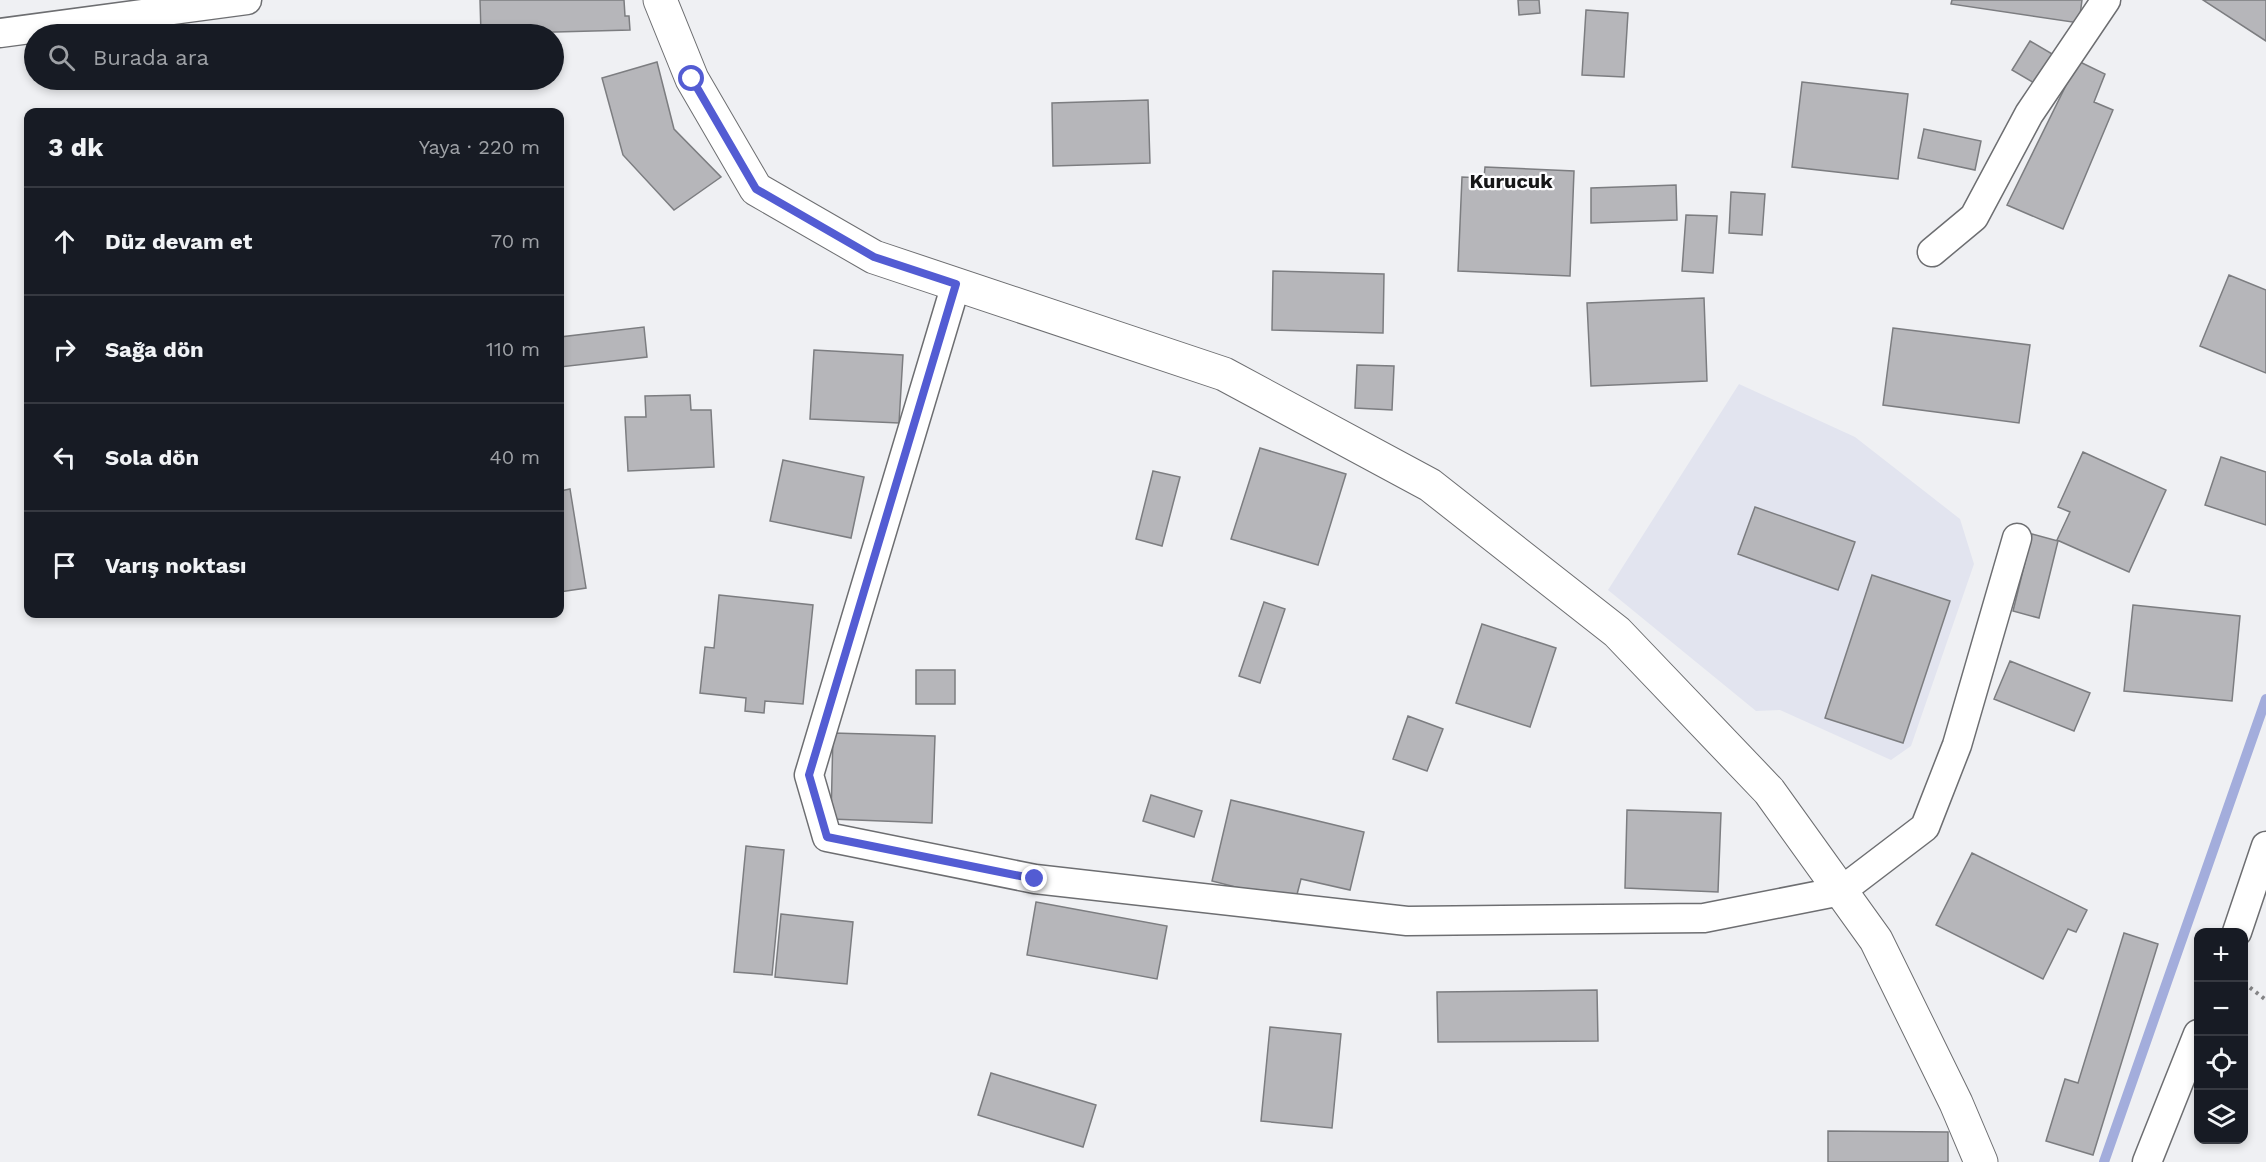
<!DOCTYPE html>
<html lang="tr">
<meta charset="utf-8">
<style>
:root{--surface:#171b24;--page:#242831;--text:#f1f3f6;--muted:#9ea1a6;--line:#363941}
body{margin:0;font-family:"Work Sans",sans-serif;background:var(--page);color:var(--text)}
.controls{position:absolute;right:18px;bottom:18px;display:grid;overflow:hidden;border-radius:12px;box-shadow:0 3px 9px #0003}
.controls button{width:54px;height:54px;display:grid;place-items:center;padding:0;border:0;border-bottom:2px solid var(--line);background:var(--surface);color:var(--text);font:30px sans-serif}
.stop{position:absolute;width:18px;height:18px;margin:-14px;border:4px solid #535cd3;border-radius:50%;background:#fff}
.stop.end{background:#535cd3;border-color:#fff;box-shadow:0 2px 6px #0008}
.list{margin:0;padding:0;list-style:none}
h2{display:flex;justify-content:space-between;align-items:center;height:78px;margin:0;padding:0 24px;font-size:26px}
h2 small{font-size:20px;font-weight:400;color:var(--muted)}
.list li{display:grid;grid-template-columns:39px 1fr auto;gap:18px;align-items:center;box-sizing:border-box;height:108px;padding:0 24px;border-top:2px solid var(--line)}
.list b{display:block;font-size:22px;white-space:nowrap}
.list em{font-size:20px;font-style:normal;color:var(--muted)}
.icon{flex:none;width:33px;height:33px;fill:none;stroke:currentColor;stroke-width:2;stroke-linecap:round;stroke-linejoin:round}
.map{position:relative;flex:none;width:2266px;height:1162px;overflow:hidden}
.search{position:absolute;background:var(--surface);box-shadow:0 3px 9px #0003;left:24px;top:24px;width:540px;height:66px;display:flex;align-items:center;gap:15px;box-sizing:border-box;padding:0 21px;border-radius:33px;color:var(--muted);font-size:22px}
.panel{position:absolute;background:var(--surface);box-shadow:0 3px 9px #0003;left:24px;top:108px;width:540px;height:510px;border-radius:12px}
.map>svg:first-child{display:block}
.built{fill:#e2e4ef}
.lines{fill:none;stroke-linecap:round;stroke-linejoin:round}
.stream{stroke:#a3addc;stroke-width:10}
.building{fill:#b6b6ba;stroke:#7c7d80;stroke-width:1.5}
.minor-casing{stroke:#6d6e71;stroke-width:31}
.tertiary-casing{stroke:#6d6e71;stroke-width:35}
.path{stroke:#848486;stroke-width:4;stroke-dasharray:3 4.5;stroke-linecap:butt}
.minor{stroke:#fff;stroke-width:28}
.tertiary{stroke:#fff;stroke-width:33}
.route{stroke:#535cd3;stroke-width:8}
.labels{text-anchor:middle;dominant-baseline:central;stroke-width:4.5;stroke-linejoin:round;paint-order:stroke}
.quarter-label{font-size:20px;font-weight:bold;fill:#161617;stroke:#fdfdff}
</style>
<div class="map">
<svg width="2266" height="1162" viewBox="0 0 2266 1162">
<rect width="100%" height="100%" fill="#eff0f3"/>
<path class="built" d="M1739,384l116,53 105,82 14,45 -63,182 -20,14 -111,-50 -24,1 -148,-121z"/>
<g class="lines">
<path class="stream" d="M2104,1162l162,-463"/>
</g>
<path class="building" d="M480,0h144l1,16h4l1,14 -149,4z
M1518,0h21l1,13 -21,2z
M1952,0h130l-3,23 -128,-19z
M2203,0h63v41z
M1586,10l42,3 -4,64 -42,-2z
M2030,41l24,14 -18,29 -24,-14z
M2078,61l27,13 -11,28 19,8 -50,119 -56,-24z
M657,62l17,67 47,48 -47,33 -51,-55 -21,-77z
M1802,82l106,12 -10,85 -106,-12z
M1148,100l2,63 -97,3 -1,-63z
M1924,129l57,12 -6,29 -57,-12z
M1485,167l89,4 -4,105 -112,-5 4,-94 22,1z
M1676,185l1,35 -86,3v-35z
M1731,192l34,2 -3,41 -33,-2z
M1686,215l31,1 -4,57 -31,-2z
M1273,271l111,3 -1,59 -111,-3z
M2229,275l37,15v83l-66,-27z
M1704,298l3,83 -116,5 -4,-83z
M644,327l3,30 -87,10v-30z
M1893,328l137,17 -11,78 -136,-18z
M814,350l89,5 -4,68 -89,-4z
M1357,365l37,1 -2,44 -37,-2z
M690,395l1,15h20l3,57 -86,4 -3,-54h21l-1,-21z
M1260,448l86,26 -28,91 -87,-26z
M2083,452l83,38 -37,82 -72,-32 13,-28 -12,-5z
M2221,457l45,15v53l-61,-20z
M783,460l81,17 -13,61 -81,-17z
M1153,471l27,6 -18,69 -26,-7z
M570,489l16,99 -26,4v-101z
M1755,507l100,35 -17,48 -100,-36z
M2032,534l26,7 -19,77 -26,-7z
M1872,575l78,26 -47,142 -78,-25z
M719,595l94,10 -10,99 -38,-3 -1,12 -19,-2 1,-13 -46,-5 5,-46 9,1z
M1264,602l21,7 -25,74 -21,-7z
M2133,605l107,11 -8,85 -108,-10z
M1482,624l74,24 -26,79 -74,-24z
M2010,661l80,32 -16,38 -80,-32z
M916,670h39v34h-39z
M1408,716l35,13 -16,42 -34,-12z
M833,733l102,3 -3,87 -101,-4z
M1151,795l51,16 -8,26 -51,-16z
M1231,800l133,32 -14,58 -49,-11 -6,23 -83,-21z
M1627,810l94,3 -3,79 -93,-4z
M746,846l38,4 -12,125 -38,-3z
M1972,853l115,57 -11,22 -8,-3 -25,50 -107,-54z
M1036,902l131,24 -10,53 -130,-24z
M781,914l72,8 -6,62 -72,-7z
M2124,933l34,11 -65,211 -47,-14 19,-62 13,4z
M1597,990l1,51 -160,1 -1,-50z
M1270,1027l71,7 -9,94 -71,-7z
M991,1073l105,32 -13,42 -105,-32z
M1828,1131l120,1v30h-120z"/>
<g class="lines">
<g class="minor-casing">
<path id="minor" d="M0,33l247,-33
M1932,252l42,-35 55,-103 77,-114
M956,284l-147,491 18,62 208,42 372,42 297,-3 137,-27 84,-64 32,-82 60,-207
M2237,932l29,-86
M2147,1162l51,-128"/>
</g>
<g class="tertiary-casing">
<path id="tertiary" d="M660,0l32,79 64,110 118,68 350,117 206,111 187,147 152,159 107,149 80,163 25,59"/>
</g>
<path class="path" d="M2244,983l22,17"/>
<use href="#minor" class="minor"/>
<use href="#tertiary" class="tertiary"/>
</g>
<g class="lines">
<path class="route" d="M692,79l64,110 118,68 82,27 -147,491 18,62 208,42"/>
</g>
<g class="labels">
<g class="quarter-label">
<text x="1511" y="181">Kurucuk</text>
</g>
</g>
</svg>
<div class="controls">
<button>+</button>
<button>−</button>
<button><svg class="icon" aria-label="locate" viewBox="0 0 24 24"><circle cx="12" cy="12" r="6"/><path d="M12 2v4M12 18v4M2 12h4M18 12h4"/></svg></button>
<button><svg class="icon" aria-label="layers" viewBox="0 0 24 24"><path d="M12 4l9 5-9 5-9-5zM3 14l9 5 9-5"/></svg></button>
</div>
<div class="stop" style="left:692px;top:79px"></div>
<div class="stop end" style="left:1035px;top:879px"></div>
<div class="search"><svg class="icon" aria-label="search" viewBox="0 0 24 24"><circle cx="10" cy="10" r="6"/><path d="M15 15l6 6"/></svg>Burada ara</div>
<section class="panel">
<h2>3 dk<small>Yaya · 220 m</small></h2>
<ul class="list">
<li><svg class="icon" aria-label="ahead" viewBox="0 0 24 24"><path d="M12 20V5M6 11l6-6 6 6"/></svg><div><b>Düz devam et</b></div><em>70 m</em></li>
<li><svg class="icon" aria-label="right" viewBox="0 0 24 24"><path d="M7 20v-9h11M14 6l5 5-5 5"/></svg><div><b>Sağa dön</b></div><em>110 m</em></li>
<li><svg class="icon" aria-label="left" viewBox="0 0 24 24"><path d="M17 20v-9H6M10 6l-5 5 5 5"/></svg><div><b>Sola dön</b></div><em>40 m</em></li>
<li><svg class="icon" aria-label="arrive" viewBox="0 0 24 24"><path d="M6 21V4h12l-3 4 3 4H6"/></svg><div><b>Varış noktası</b></div></li>
</ul>
</section>
</div>
